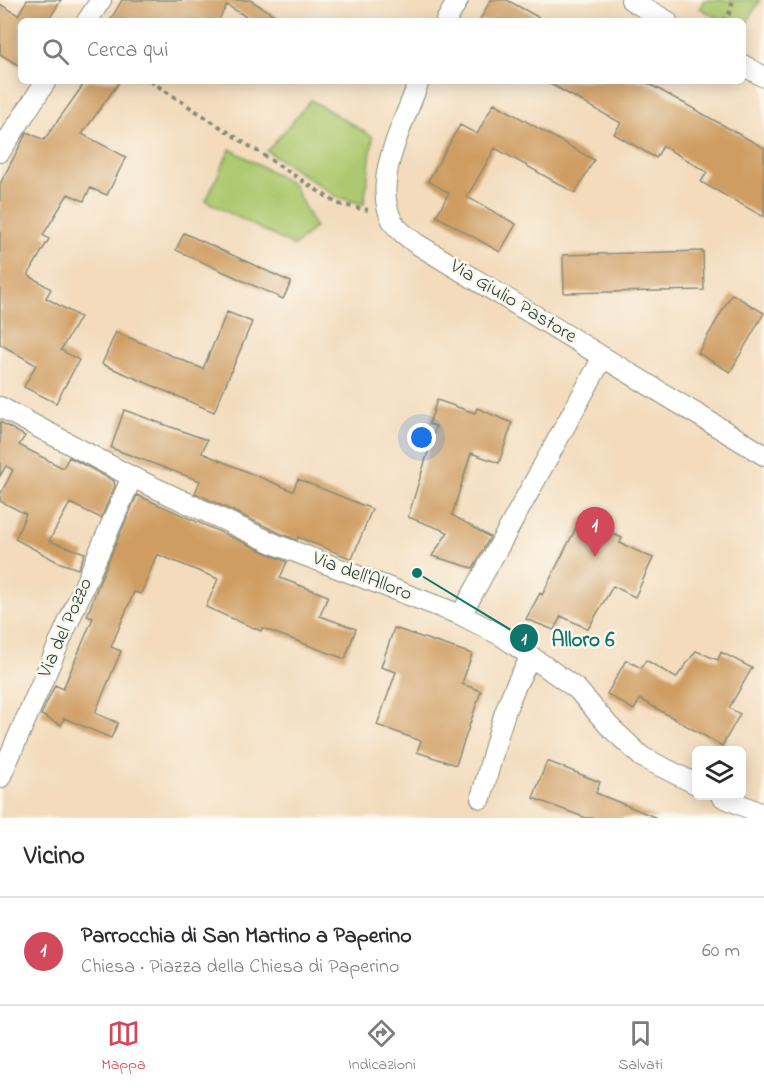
<!DOCTYPE html>
<html lang="it">
<meta charset="utf-8">
<style>
:root{--surface:#fff;--page:#f2f2f3;--text:#2b2b33;--muted:#7c7c81;--line:#e1e1e2;--accent:#d1495b}
body{margin:0;font-family:"Indie Flower",sans-serif;background:var(--page);color:var(--text)}
.controls{position:absolute;right:18px;bottom:18px;display:grid;overflow:hidden;border-radius:9px;box-shadow:0 3px 15px #0003}
.controls button{width:54px;height:54px;display:grid;place-items:center;padding:0;border:0;border-bottom:2px solid var(--line);background:var(--surface);color:var(--text);font:30px sans-serif}
.you{position:absolute;left:422px;top:438px;width:21px;height:21px;margin:-15px;border:4px solid #fff;border-radius:50%;background:#1a73e8;box-shadow:0 0 0 9px #1a73e833}
.badge{display:grid;place-items:center;width:39px;height:39px;border-radius:50%;background:var(--accent);color:#fff;font-size:20px;font-weight:700}
.pin{position:absolute;translate:-50% -50px;filter:drop-shadow(0 2px 3px #0008)}
.pin::after{content:'';position:absolute;top:32px;width:21px;height:18px;background:inherit;clip-path:polygon(0 0,100% 0,50% 100%)}
.list{margin:0;padding:0;list-style:none}
h2{display:flex;justify-content:space-between;align-items:center;height:78px;margin:0;padding:0 24px;font-size:26px}
h2 small{font-size:20px;font-weight:400;color:var(--muted)}
.list li{display:grid;grid-template-columns:39px 1fr auto;gap:18px;align-items:center;box-sizing:border-box;height:108px;padding:0 24px;border-top:2px solid var(--line)}
.list b{display:block;font-size:22px;white-space:nowrap}
.list p{margin:0;font-size:20px;white-space:nowrap;color:var(--muted)}
.list em{font-size:20px;font-style:normal;color:var(--muted)}
.icon{flex:none;width:33px;height:33px;fill:none;stroke:currentColor;stroke-width:2;stroke-linecap:round;stroke-linejoin:round}
.map{position:relative;flex:none;width:764px;height:818px;overflow:hidden}
.search{position:absolute;background:var(--surface);box-shadow:0 3px 15px #0003;left:18px;right:18px;top:18px;height:66px;display:flex;align-items:center;gap:15px;box-sizing:border-box;padding:0 21px;border-radius:9px;color:var(--muted);font-size:22px}
.sheet{height:186px;background:var(--surface)}
nav{display:flex;justify-content:space-around;align-items:center;box-sizing:border-box;height:84px;border-top:2px solid var(--line);background:var(--surface);font-size:16px;color:var(--muted)}
nav a{display:grid;justify-items:center;gap:3px}
nav .on{color:var(--accent)}
.map>svg:first-child{display:block}
.green{fill:#adc970;stroke:#668352;stroke-width:1.5}
.building{fill:#cf9d62}
.lines{fill:none;stroke-linecap:round;stroke-linejoin:round}
.minor-casing{stroke:#898c78;stroke-width:22}
.path{stroke:#898c78;stroke-width:4;stroke-dasharray:4.5 4.5;stroke-linecap:butt}
.minor{stroke:#fff;stroke-width:20}
.labels{text-anchor:middle;dominant-baseline:central;stroke-width:5;stroke-linejoin:round;paint-order:stroke}
.street-label{font-size:20px;fill:#1f3d34;stroke:#fbf7ec}
.leader{fill:none;stroke:#0f766e;stroke-width:2}
.callout-dot{fill:#0f766e;stroke:#fbf7ec;stroke-width:2}
.mark-label{font-size:18px;text-anchor:middle;font-weight:bold;fill:#fff}
.callout-label{font-size:21px;text-anchor:middle;font-weight:bold;fill:#0f766e;stroke:#fbf7ec;stroke-width:5;stroke-linejoin:round;paint-order:stroke}
</style>
<div class="map">
<svg width="764" height="818" viewBox="0 0 764 818">
<rect width="100%" height="100%" fill="#fbf7ec"/>
<filter id="ink" filterUnits="userSpaceOnUse"><feTurbulence type="fractalNoise" baseFrequency=".0167" numOctaves="2"/><feDisplacementMap in="SourceGraphic" scale="12" xChannelSelector="R" yChannelSelector="G"/><feConvolveMatrix kernelMatrix="1 2 1 2 8 2 1 2 1" color-interpolation-filters="sRGB"/></filter>
<filter id="wash" filterUnits="userSpaceOnUse"><feTurbulence type="fractalNoise" baseFrequency=".008" numOctaves="4" result="noise"/><feDisplacementMap in="SourceGraphic" scale="24" xChannelSelector="R" yChannelSelector="G"/><feGaussianBlur stdDeviation="1.35" result="paint"/><feColorMatrix in="noise" values="0 0 0 0 0 0 0 0 0 0 0 0 0 0 0 0 0 1.4 0 .05"/><feComposite in="paint" operator="in"/></filter>
<g filter="url(#wash)">
<rect width="100%" height="100%" fill="#f3dbbc"/>
<path class="green" d="M704,0h56l-17,30v-9h-21l-22,-13z
M311,100l62,37 -9,67 -27,-7 -70,-46z
M230,149l62,34 23,44 -21,19 -88,-45z"/>
<g id="blocks">
<path class="building" d="M27,0h34l-13,21h-27v46l-21,-13v-50l18,11z
M122,0h128l34,21h-31l-26,-16 -9,16h-108z
M491,0h16l38,21h-66z
M86,81h34l-38,53 44,23 -19,38 -17,-7 -6,13 -16,-7 -25,41 6,4 -21,36 23,14 -5,9 34,19 -19,33 18,10 -23,43 -32,-16 12,-22 -36,-21v-160l27,-52 17,8z
M545,81h99l120,67v69l-63,-35 6,-10 -44,-26 -7,12 -42,-24 7,-11z
M494,103l100,57 -19,33 -80,-45 -28,49 49,27 -16,28 -64,-36 13,-23 -21,-12 32,-56 17,9z
M184,233l107,49 -8,17 -107,-49z
M703,251l1,39 -140,3 -1,-38z
M732,294l32,19 -34,59 -32,-19z
M227,312l25,10 -38,90 -112,-48 14,-32 87,37z
M437,400l38,13 2,-5 35,15 -13,40 -28,-10 -19,62 38,22 -17,31 -41,-12 16,-24 -40,-15 28,-91 -7,-2z
M124,410l83,30 -5,13 91,38 5,-12 74,30 -20,50 -54,-22 -1,3 -15,-6 -87,-41 5,-12 -89,-33z
M0,422l25,14 -6,9 44,23 6,-11 45,24 1,5 -14,32 -31,-15 -21,38 36,12 -7,16 -20,-7 -43,-23 11,-25 -26,-13v-6l13,-25 -7,-4 -6,10z
M137,495l150,67 -7,16 48,18 -8,20 36,13 -11,30 -83,-31 -1,3 -55,-24 12,-28 -61,-25 -16,40 -7,-2 -23,55 10,4 -26,62 23,10 -7,15 -47,-20 -3,7 -20,-10 14,-30 8,4 30,-71 -6,-2 14,-38z
M581,518l41,20 -2,5 33,15 -18,39 -22,-11 -25,43 -27,-13 -7,14 -28,-11 14,-26 2,2z
M394,628l78,26 -10,30 19,7 -25,74 -39,-13 4,-11 -44,-16 19,-53 -15,-5z
M696,651l22,9 3,-8 31,16 -23,40 11,6 -18,32 -82,-47 -6,11 -27,-16 19,-34 15,8 5,-8 30,18z
M547,761l53,21 -4,11 61,25h-71l-53,-20z"/>
</g>
</g>
<g filter="url(#ink)">
<use href="#blocks" fill-opacity="0" stroke="#898c78" stroke-width="1.5"/>
<g class="lines">
<g class="minor-casing">
<path id="minor" d="M631,0l36,21
M87,21l14,-21
M446,21l12,-21
M743,65l21,12
M419,81c-14,40 -49,101 -26,141 5,9 16,16 24,22l347,211
M0,152l46,-71
M0,407l132,70 145,68 184,70 41,21 75,53 32,37 33,31 54,27
M461,615l142,-258
M0,778l132,-301
M721,796l43,19
M481,798c13,-46 23,-100 50,-140"/>
</g>
<path class="path" d="M722,21l7,-7 4,-14
M150,81l188,123 30,6"/>
<use href="#minor" class="minor"/>
</g>
</g>
<g class="labels">
<g class="street-label">
<text transform="translate(513 302) rotate(31)">Via Giulio Pastore</text>
<text transform="translate(362 577) rotate(21)">Via dell'Alloro</text>
<text transform="translate(66 628) rotate(-66)">Via del Pozzo</text>
</g>
</g>
<path class="leader" d="M417 573L524 638"/>
<g class="callout-dot">
<circle cx="417" cy="573" r="6"/>
<circle cx="524" cy="638" r="15"/>
</g>
<g class="mark-label">
<text x="524" y="644">1</text>
</g>
<g class="callout-label">
<text x="583" y="646">Alloro 6</text>
</g>
</svg>
<div class="controls">
<button><svg class="icon" aria-label="layers" viewBox="0 0 24 24"><path d="M12 4l9 5-9 5-9-5zM3 14l9 5 9-5"/></svg></button>
</div>
<div class="you"></div>
<div class="pin badge" style="left:595px;top:557px">1</div>
<div class="search"><svg class="icon" aria-label="search" viewBox="0 0 24 24"><circle cx="10" cy="10" r="6"/><path d="M15 15l6 6"/></svg>Cerca qui</div>
</div>
<section class="sheet">
<h2>Vicino<small></small></h2>
<ul class="list">
<li><span class="badge">1</span><div><b>Parrocchia di San Martino a Paperino</b><p>Chiesa · Piazza della Chiesa di Paperino</p></div><em>60 m</em></li>
</ul>
</section>
<nav>
<a class="on"><svg class="icon" aria-label="map" viewBox="0 0 24 24"><path d="M3 6l6-2 6 2 6-2v14l-6 2-6-2-6 2zM9 4v14M15 6v14"/></svg>Mappa</a>
<a><svg class="icon" aria-label="directions" viewBox="0 0 24 24"><path d="M12 3l9 9-9 9-9-9zM9 14v-3h6M13 9l2 2-2 2"/></svg>Indicazioni</a>
<a><svg class="icon" aria-label="saved" viewBox="0 0 24 24"><path d="M7 4h10v16l-5-4-5 4z"/></svg>Salvati</a>
</nav>
